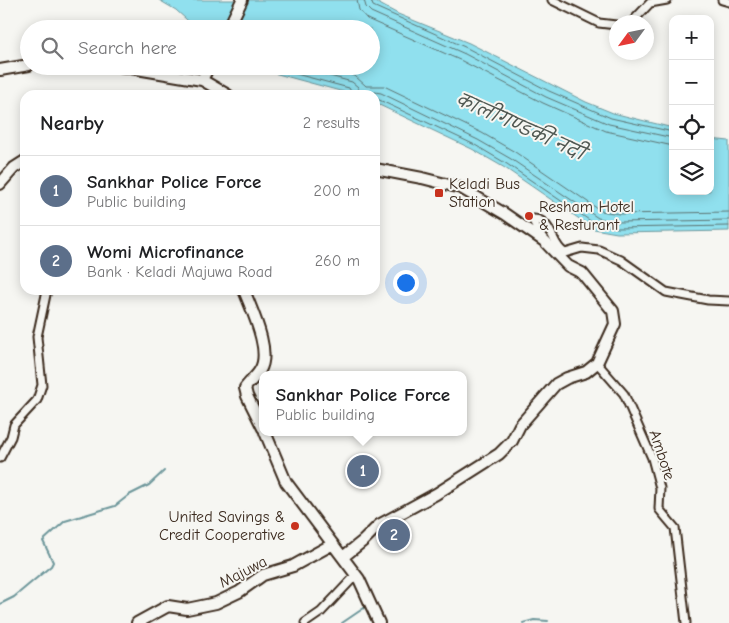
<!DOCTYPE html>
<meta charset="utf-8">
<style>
:root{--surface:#fff;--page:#f6f6f6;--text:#202124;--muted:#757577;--line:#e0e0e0;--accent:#ea580c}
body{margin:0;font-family:"Comic Neue","Playpen Sans Deva",sans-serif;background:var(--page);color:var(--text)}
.controls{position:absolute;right:15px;top:15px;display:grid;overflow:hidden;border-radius:10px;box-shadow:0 2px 12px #0003}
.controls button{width:45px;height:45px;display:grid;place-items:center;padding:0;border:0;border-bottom:1px solid var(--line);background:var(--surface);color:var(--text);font:25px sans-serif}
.compass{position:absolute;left:609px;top:15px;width:45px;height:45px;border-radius:50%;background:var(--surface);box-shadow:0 2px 12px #0003;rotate:237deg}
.you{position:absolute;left:405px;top:282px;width:18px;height:18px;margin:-12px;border:4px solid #fff;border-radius:50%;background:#1a73e8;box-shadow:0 0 0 8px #1a73e833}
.badge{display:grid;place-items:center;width:32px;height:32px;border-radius:50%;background:var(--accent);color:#fff;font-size:16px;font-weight:700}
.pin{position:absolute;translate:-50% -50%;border:2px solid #fff;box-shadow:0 1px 5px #0006}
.popup{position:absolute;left:259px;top:371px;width:208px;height:65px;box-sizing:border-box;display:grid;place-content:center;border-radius:10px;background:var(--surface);filter:drop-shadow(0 1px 4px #0005);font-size:16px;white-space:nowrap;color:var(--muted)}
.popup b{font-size:19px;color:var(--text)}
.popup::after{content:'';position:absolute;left:50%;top:100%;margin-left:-10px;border:10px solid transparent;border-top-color:var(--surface)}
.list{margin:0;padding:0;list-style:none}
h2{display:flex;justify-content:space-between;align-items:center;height:65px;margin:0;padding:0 20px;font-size:21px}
h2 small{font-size:16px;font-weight:400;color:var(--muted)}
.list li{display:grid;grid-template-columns:32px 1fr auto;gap:15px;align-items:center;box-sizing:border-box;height:70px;padding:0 20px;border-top:1px solid var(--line)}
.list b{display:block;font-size:19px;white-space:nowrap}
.list p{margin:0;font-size:16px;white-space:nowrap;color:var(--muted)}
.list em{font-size:16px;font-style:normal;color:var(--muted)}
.icon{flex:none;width:28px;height:28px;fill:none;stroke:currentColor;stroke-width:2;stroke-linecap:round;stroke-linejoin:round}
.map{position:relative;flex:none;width:729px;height:623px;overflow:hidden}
.search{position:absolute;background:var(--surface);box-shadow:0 2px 12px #0003;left:20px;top:20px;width:360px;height:55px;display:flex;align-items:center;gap:12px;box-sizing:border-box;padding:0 18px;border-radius:28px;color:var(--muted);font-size:19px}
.panel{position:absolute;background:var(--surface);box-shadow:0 2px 12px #0003;left:20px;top:90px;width:360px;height:205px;border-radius:15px}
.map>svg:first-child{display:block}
.water{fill:#90e0ee;stroke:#6e979b}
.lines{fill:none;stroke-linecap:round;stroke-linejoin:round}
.shore{stroke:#5d7371;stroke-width:1}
.stream{stroke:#6e979b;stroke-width:2}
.street-casing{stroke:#3b2a1e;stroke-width:11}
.secondary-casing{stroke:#3b2a1e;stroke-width:14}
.street{stroke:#f6f6f2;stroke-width:7}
.secondary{stroke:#f6f6f2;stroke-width:10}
.poi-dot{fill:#c8321e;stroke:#f6f6f2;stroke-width:2}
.labels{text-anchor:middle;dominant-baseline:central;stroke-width:4;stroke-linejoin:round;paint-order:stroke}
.poi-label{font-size:16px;fill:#3b2a1e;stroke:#f6f6f2;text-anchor:start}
.street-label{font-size:16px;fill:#3b2a1e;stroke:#f6f6f2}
.water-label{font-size:18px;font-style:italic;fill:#505852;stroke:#f6f6f2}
</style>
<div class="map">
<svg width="729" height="623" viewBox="0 0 729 623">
<rect width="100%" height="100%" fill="#f6f6f2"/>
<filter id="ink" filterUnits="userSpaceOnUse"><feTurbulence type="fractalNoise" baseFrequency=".02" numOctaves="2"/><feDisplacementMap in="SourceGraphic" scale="10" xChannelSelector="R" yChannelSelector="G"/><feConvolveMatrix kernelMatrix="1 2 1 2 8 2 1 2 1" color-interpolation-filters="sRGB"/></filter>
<g filter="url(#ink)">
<path class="water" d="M159,0h213l26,14 71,29 117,59 27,11 60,15v63h37v-52l19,2v90l-112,2 -23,-4 -89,-61 -33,-19 -97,-46v-8h-20l-107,-29h123v-37h-174l-21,-19z"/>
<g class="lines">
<path class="shore" d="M357,0l2,10 8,9 95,42 81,42 63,28 67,15
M364,0l2,7 5,5 94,42 81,43 63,27 64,14
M371,0l2,6 94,42 82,43 62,27 62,14
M266,66l83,22 4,7
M293,66l59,16 6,5 1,8
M325,66l30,10 11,10h18l98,47 33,19 86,59 18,3 110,-2
M368,95l7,-3 6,1 97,47 33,19 87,59 20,4 111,-2
M375,98l100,47 32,19 88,60 22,4 112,-2"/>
<path class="stream" d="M0,604l14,-7 37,-31 2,-4 -10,-21 22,-20 50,-15 14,-11 20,-10 15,-14
M342,623l25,-17
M523,623l11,-3 14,1"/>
<g class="street-casing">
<path id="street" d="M552,0l47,23 17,2
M722,0l7,2
M632,22l18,-19 17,-3
M543,238l-10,-17 1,-2c19,1 17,27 31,34l17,-5 17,2 22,10 45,32 42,8 21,1
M597,363l27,31 28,64 8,30 -1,21 16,19 11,95
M0,458l11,-21 3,-12 23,-25 5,-15 -5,-48 10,-47
M305,623l16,-11 35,-37"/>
</g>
<g class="secondary-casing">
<path id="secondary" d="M228,29l14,-29
M119,66l83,14 26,15
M0,70l29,-5
M202,80l7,-14
M0,184l14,-16 11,-7
M244,290c7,19 28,61 16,80 -3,6 -11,12 -15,18l2,8 16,32
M265,432l21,50 73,97 20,44
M343,557l20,-16 16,-16 57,-31 63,-40 13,-13 8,-16 36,-41 11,-6 19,-6 11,-9 18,-39 -2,-13 -31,-38 -14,-7 -24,-25 -39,-27 -44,-26 -39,-10 -47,-9
M137,623l31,-17 19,3 29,-6 23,-11 24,-17 30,-9 40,-22"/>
</g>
<use href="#street" class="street"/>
<use href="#secondary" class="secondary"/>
</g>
</g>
<g class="poi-dot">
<rect x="434" y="188" width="10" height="10" rx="2.5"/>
<circle cx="529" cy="216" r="5"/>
<circle cx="295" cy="526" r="5"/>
</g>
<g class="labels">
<g class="poi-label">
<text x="449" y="184">Keladi Bus<tspan x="449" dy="18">Station</tspan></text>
<text x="539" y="207">Resham Hotel<tspan x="539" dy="18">&amp; Resturant</tspan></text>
<text x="285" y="517" text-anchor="end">United Savings &amp;<tspan x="285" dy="18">Credit Cooperative</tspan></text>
</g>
<g class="street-label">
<text transform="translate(662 455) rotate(72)">Ambote</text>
<text transform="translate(243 572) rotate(-27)">Majuwa</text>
</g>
<g class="water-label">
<text transform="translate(520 127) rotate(24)">कालीगण्डकी नदी</text>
</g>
</g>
</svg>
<div class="controls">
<button>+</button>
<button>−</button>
<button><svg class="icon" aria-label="locate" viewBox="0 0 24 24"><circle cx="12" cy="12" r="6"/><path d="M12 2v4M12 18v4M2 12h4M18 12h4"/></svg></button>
<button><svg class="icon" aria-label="layers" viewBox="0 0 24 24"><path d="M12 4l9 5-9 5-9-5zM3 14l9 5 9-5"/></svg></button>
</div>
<svg class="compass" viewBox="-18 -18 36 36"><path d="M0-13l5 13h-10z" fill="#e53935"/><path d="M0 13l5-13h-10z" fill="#757577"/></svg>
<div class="you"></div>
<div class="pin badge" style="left:363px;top:471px;background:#5c6f8a">1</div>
<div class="popup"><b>Sankhar Police Force</b>Public building</div>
<div class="pin badge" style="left:394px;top:535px;background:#5c6f8a">2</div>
<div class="search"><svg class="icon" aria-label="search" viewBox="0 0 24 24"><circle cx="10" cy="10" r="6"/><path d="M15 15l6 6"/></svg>Search here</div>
<section class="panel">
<h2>Nearby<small>2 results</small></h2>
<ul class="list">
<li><span class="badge" style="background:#5c6f8a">1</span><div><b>Sankhar Police Force</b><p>Public building</p></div><em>200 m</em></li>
<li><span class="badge" style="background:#5c6f8a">2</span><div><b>Womi Microfinance</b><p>Bank · Keladi Majuwa Road</p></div><em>260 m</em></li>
</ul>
</section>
</div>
